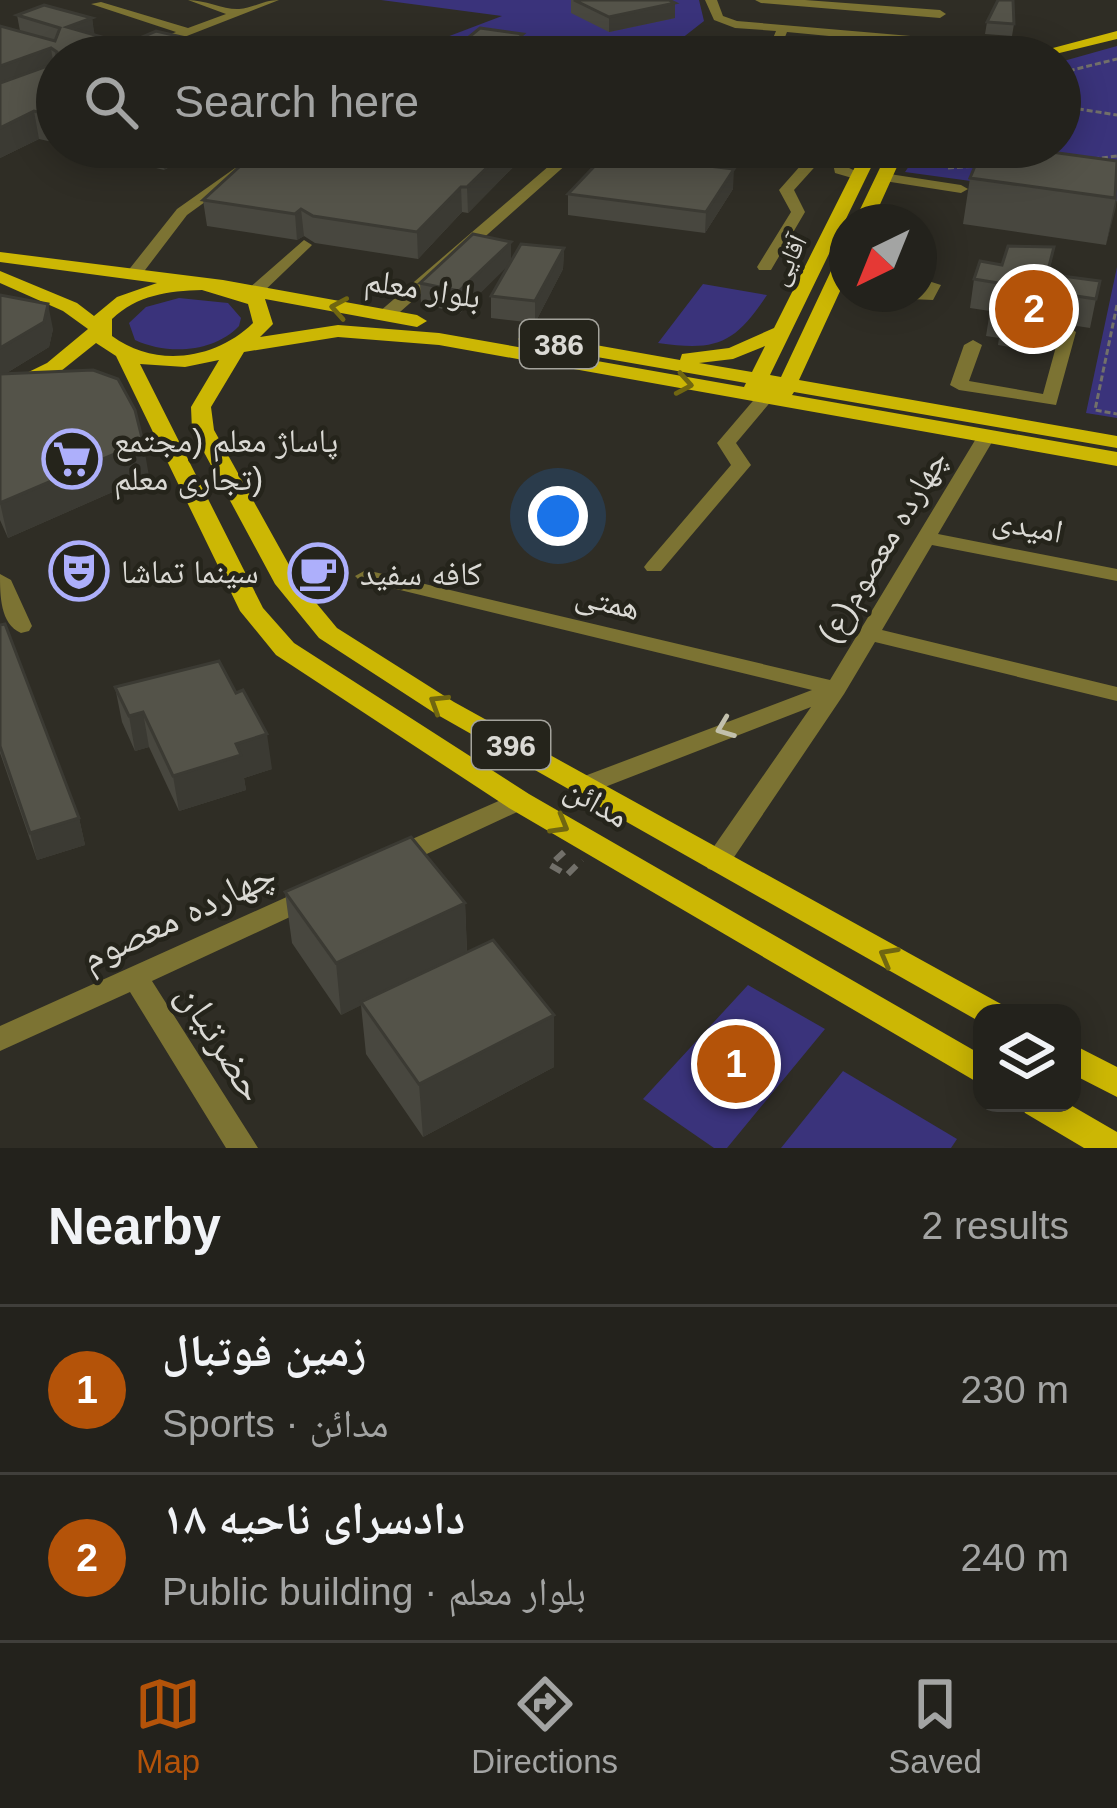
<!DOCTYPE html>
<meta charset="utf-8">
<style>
:root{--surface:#23221c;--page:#2f2f29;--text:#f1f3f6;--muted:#a3a4a3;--line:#403f3b;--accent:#b45309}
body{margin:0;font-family:Arial,"Noto Naskh Arabic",sans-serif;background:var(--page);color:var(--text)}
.controls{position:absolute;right:36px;bottom:36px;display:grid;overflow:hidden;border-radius:24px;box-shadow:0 6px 30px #0003}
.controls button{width:108px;height:108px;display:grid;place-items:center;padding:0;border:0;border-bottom:3px solid var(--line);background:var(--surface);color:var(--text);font:60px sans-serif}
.compass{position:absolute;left:829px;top:204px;width:108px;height:108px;border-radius:50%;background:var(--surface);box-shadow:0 6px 30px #0003;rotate:223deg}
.you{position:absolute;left:558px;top:516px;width:42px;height:42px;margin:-30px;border:9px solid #fff;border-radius:50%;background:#1a73e8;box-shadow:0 0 0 18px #1a73e833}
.badge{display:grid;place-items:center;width:78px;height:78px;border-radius:50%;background:var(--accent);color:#fff;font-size:39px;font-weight:700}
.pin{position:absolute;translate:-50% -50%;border:6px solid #fff;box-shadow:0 3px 12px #0006}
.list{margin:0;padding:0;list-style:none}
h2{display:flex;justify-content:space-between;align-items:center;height:156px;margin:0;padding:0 48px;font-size:51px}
h2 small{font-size:39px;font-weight:400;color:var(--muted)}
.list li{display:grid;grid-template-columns:78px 1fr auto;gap:36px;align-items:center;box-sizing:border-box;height:168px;padding:0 48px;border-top:3px solid var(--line)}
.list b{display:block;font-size:45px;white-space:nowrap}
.list p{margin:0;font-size:39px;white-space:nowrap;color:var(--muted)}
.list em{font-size:39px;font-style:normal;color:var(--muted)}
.icon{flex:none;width:66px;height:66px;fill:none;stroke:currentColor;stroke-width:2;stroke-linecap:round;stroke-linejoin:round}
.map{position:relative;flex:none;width:1117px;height:1148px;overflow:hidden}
.search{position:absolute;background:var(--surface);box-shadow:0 6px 30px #0003;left:36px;right:36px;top:36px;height:132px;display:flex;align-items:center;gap:30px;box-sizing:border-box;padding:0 42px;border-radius:66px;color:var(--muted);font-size:45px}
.sheet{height:492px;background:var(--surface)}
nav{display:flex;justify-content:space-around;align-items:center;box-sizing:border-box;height:168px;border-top:3px solid var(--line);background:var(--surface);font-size:33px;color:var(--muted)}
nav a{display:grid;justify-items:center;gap:6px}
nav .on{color:var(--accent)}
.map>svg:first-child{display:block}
.green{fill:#3a337b}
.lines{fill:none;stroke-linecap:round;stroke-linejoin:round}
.path-far1{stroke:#72706a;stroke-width:3;stroke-dasharray:6 3;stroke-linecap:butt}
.path{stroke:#72706a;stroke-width:6;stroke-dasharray:12 8;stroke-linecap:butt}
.minor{fill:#7c7333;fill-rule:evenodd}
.major{fill:#ccb704;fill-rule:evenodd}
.wall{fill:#48473f}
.shaded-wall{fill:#3b3a33}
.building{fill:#545349;stroke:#3b3a33;stroke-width:3}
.oneway{stroke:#706611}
.oneway2{stroke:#c2c0ac}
.labels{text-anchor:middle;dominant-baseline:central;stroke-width:9;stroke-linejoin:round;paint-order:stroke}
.far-street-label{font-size:27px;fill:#dad9d4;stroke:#25241b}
.shield{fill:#25241b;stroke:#a4a39c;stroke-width:3}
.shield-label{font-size:30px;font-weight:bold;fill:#dad9d4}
.street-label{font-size:33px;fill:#dad9d4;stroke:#25241b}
.poi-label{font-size:33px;fill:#dad9d4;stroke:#25241b;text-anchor:start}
.near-street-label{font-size:39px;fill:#dad9d4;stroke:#25241b}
</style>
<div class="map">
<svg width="1117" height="1148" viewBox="0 0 1117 1148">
<rect width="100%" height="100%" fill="#2f2d25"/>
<path class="green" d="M381,0h318l5,21 -46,36h-128l-99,-14 71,-27z
M1117,46v155l-212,-29 17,-25h138v-85z
M1117,267v151l-31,-5z
M703,284l64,11c-33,50 -51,56 -109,48z
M179,298l49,5 13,15 -2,8c-26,27 -72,29 -104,14l-6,-17 17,-16z
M748,985l77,44 -98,119h-13l-71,-49z
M843,1071l114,68 -6,9h-170z"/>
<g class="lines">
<path class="path-far1" d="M1060,73l57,-14
M1060,106l57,9
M1093,159l24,-3
M948,168l32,-2
M948,168l13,-21
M1117,305l-22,105 22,4"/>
<path class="path" d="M564,852l-14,13 17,10 15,-15"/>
<path class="minor" d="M188,0c17,0 37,10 51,9 14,-1 25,-9 40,-9l-146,57h-17l60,-25 -85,-28 10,-2 87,26 38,-14z
M705,0h12l6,16 14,5 197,17 6,4 -6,4 -147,-14 -6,15 -6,4 -49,-5 -6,-4 2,-3 49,4 5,-12 -41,-3 -21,-8z
M755,0h50l135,10 6,4 -6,4 -179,-15z
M265,147h16l-94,68 -48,63h-12v-6l50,-63z
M571,147h15l-195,173h-12v-8z
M817,147h26l4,20 19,9 -7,4 -24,-7 -5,-23 -36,40 11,22 -34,58h-12l-2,-3 34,-55 -12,-22z
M883,173l78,12 7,4 -7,4 -83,-13v-6z
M304,240l8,5 -3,3 -49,47h-12v-6z
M919,278l22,7 -8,15 -23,-1 -8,-5h17l4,-6h-4z
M1068,327l8,5 -20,73 -97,-15 -9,-5 14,-40 9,-5 9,5 -13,36 74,13 17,-62z
M764,394l9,5 -37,44 15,22 -90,106h-14l-3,-4 3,-4 84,-98 -14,-22 41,-48z
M986,431l9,6 -57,97 179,35v12l-185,-36 -50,85 235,57v14l-242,-59 -31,52 -118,175 -9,2 -9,-2 -4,-7 4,-7 103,-148 -219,85h-18l-3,-6 3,-6 238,-90 -453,-110 -4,-4 11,-6 464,110 147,-243z
M0,574l11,6 21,46 -3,5 -8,2c-21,-9 -21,-38 -21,-59z
M519,792l9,3 3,6 -3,6 -125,58 -9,2 -9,-2 -4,-7 4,-7z
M311,886l9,3 4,7 -4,7 -168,78 106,167h-32l-96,-156 -130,59v-25z"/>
<path class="major" d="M1117,31v8l-74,18h-24z
M865,147h16l-111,228 11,2 57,-121 9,-5v25l-48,104 318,56v12l-323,-56 -2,3 325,57v14l-678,-121 -101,-8 -94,15 -33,55 3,23 84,151 39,47 117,74 547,302 5,9h-24v10l-546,-309 -117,-76 -44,-54 -83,-154 -1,-23 28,-47 -34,7 -45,-3 123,244 31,35 235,151 453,261v30l-473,-277 -233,-153 -36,-44 -124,-255 -20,-13 -35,28 -61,28v-13l47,-23 41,-34 -25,-18 -63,-28v-12l77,32 17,13 23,-19 40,-14 -157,-21v-10l223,28 194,35 10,6 -10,6 -152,-28 8,25 -13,13 78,-12 101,8 305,54 2,-4 -218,-38 -10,-6 10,-6 152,27 2,-6 47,-6 45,-20zM202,290l46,14 5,19c-38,37 -98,45 -141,13v-17c25,-24 56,-28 90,-29zM765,346l-13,26 -53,-9 34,-4z
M890,147h16l-34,75h-18z
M1072,1044l45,23v30l-45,-23z
M1020,1103h47l50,29v16h-33l-59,-35z"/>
</g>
<path class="wall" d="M571,0h100h-1l5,3v15l-66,14 -38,-19z
M17,15l75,3 2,17 32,9 130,10v3h-199v86l-18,-4 -39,19v-132l20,5z
M987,22l27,2 -2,12 -27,-2z
M73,147h133l-42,23z
M533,147l-65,66 -6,-1 -44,47 -103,-16 -11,-7 -7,4 -90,-14 -4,-26z
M970,178l147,21 -11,46 -143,-21z
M733,189l-28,44 -137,-18v-21z
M1054,247l-5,27 47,25 -6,29 -52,-8 -6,23 -14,-2 -2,7 -18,-3 1,-7 -13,-2 4,-25 -20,-3 4,-29 28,-14z
M564,248l-1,21 -28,54 -44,-5v-22l18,-32 -49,49 -39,-9 -1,-21z
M0,295l53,34 -4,18 -44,27 144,102 -141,62 -8,-18z
M0,625l79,193 6,27 -48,15 -37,-107z
M115,687l157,82 -28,9 2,12 -67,21 -30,-64 -14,4 -13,-29z
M285,892l180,11 2,49 87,115 -131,70 -57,-83 -5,-49 -20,10 -49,-72z"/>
<path class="shaded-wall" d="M675,3v15l-66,14v-15z
M92,18l4,25 -29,-16z
M523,34l-1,23h-25z
M51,48l4,26 -55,20v-28z
M34,111l5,28 -39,19v-30z
M161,147h45l-42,23z
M508,147h25l-65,66 -1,-26z
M734,169l-1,20 -28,44 1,-21z
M461,187l1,25 -44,47 -1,-27z
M1117,192l-1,15 -10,38z
M301,209l3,27 -7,4 -2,-26z
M511,242v21l-51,50 -1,-22z
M564,248l-1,21 -28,54v-22z
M48,304l5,25 -4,18 -49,30v-29z
M143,442l6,34 -141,62 -8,-35z
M143,712l6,35 -14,4 -6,-35z
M267,734l5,35 -28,9 2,12 -67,21 -6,-35 63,-32z
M79,818l6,27 -48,15 -7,-27z
M465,903l2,51 -126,61 -5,-52z
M554,1015v52l-131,70 -4,-53z"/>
<path class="building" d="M574,0h95l6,3 -66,14z
M998,0h15l1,24 -27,-2z
M44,5l48,13 -25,9 59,17 30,-13 100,23 -7,3h-192v60l-23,-6 -34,17v-45l56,-20 1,-11 -6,-4 -51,18v-40l55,15 5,-13 -43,-13z
M480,28l43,6 -26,23h-87l18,-15 30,4z
M261,147h247l-41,40h-6l-44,45 -104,-16 -12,-7 -6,5 -92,-14z
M983,147h31l103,14 -2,37 -145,-20z
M606,154l128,15 -28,43 -138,-18z
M473,234l38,8 -52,49 -39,-8z
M521,244l43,4 -29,53 -44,-5z
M1008,246l46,1 -7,27 53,7 -4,18 -53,-8 -6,23 -14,-2 -2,7 -18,-3 2,-7 -14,-2 7,-24 -24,-4 6,-18 22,4z
M0,295l48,9 -4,18 -44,26z
M93,370l25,9 17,31 8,32 -143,61v-129z
M5,624l74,194 -49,15 -30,-87v-121z
M219,661l17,32 7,-3 24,44 -31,10 5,11 -68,21 -30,-64 -14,4 -14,-29z
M411,837l54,66 -129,60 -51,-71z
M493,940l61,75 -135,69 -58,-82z"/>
<defs><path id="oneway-chevron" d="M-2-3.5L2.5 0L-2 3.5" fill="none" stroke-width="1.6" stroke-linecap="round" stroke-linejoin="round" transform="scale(3)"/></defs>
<g class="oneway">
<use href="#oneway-chevron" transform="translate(339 308) rotate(-170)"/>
<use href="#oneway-chevron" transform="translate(684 384) rotate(10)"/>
<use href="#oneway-chevron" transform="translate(438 703) rotate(-148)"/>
<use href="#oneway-chevron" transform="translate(560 825) rotate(30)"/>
<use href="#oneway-chevron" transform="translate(888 956) rotate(-151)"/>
</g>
<use class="oneway2" href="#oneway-chevron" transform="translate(725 728) rotate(159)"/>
<defs>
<g id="supermarket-ring" transform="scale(3)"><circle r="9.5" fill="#25241b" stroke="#adaffb" stroke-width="1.5"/><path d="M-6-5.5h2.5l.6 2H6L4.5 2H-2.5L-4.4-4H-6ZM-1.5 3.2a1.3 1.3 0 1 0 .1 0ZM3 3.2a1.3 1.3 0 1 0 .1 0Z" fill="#adaffb"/></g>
<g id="theatre-ring" transform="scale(3)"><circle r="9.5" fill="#25241b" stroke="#adaffb" stroke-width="1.5"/><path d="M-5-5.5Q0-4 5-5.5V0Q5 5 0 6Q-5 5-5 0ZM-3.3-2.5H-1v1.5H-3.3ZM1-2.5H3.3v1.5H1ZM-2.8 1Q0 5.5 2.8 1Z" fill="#adaffb"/></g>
<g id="cafe-ring" transform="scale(3)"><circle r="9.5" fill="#25241b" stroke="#adaffb" stroke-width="1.5"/><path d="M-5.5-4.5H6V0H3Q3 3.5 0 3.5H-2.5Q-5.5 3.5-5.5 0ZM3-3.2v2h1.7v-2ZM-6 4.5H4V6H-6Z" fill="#adaffb"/></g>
</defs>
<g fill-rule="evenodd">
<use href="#supermarket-ring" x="72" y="459"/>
<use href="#theatre-ring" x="79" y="571"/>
<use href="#cafe-ring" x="318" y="573"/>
</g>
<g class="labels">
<g class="far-street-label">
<text transform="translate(788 260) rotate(-64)">آقایی</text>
</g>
<g class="shield">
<rect x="520" y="320" width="78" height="48" rx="9"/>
<rect x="472" y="721" width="78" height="48" rx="9"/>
</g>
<g class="shield-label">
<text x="559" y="344">386</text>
<text x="511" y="745">396</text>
</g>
<g class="street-label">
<text transform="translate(423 288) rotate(9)">بلوار معلم</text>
<text transform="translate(1028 525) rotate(11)">امیدی</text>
<text transform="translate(882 546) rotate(-59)">چهارده معصوم(ع)</text>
<text transform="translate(608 601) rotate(14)">همتی</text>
<text transform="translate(597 802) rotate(30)">مدائن</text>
</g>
<g class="poi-label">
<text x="114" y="440">پاساژ معلم (مجتمع<tspan x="114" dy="38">تجاری معلم)</tspan></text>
<text x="121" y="571">سینما تماشا</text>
<text x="360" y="573">کافه سفید</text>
</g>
<g class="near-street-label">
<text transform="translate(178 915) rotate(-25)">چهارده معصوم</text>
<text transform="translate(222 1042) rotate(58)">حضرتیان</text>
</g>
</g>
</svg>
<div class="controls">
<button><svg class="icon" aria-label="layers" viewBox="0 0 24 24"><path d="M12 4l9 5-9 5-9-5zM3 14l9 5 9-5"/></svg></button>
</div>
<svg class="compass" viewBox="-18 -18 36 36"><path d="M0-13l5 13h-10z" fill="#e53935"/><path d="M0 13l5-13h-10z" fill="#a3a4a3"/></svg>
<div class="you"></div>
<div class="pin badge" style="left:736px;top:1064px">1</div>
<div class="pin badge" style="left:1034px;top:309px">2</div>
<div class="search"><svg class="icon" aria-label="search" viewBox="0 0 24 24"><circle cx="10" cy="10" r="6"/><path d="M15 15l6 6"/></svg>Search here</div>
</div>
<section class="sheet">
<h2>Nearby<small>2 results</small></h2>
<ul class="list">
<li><span class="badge">1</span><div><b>زمین فوتبال</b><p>Sports · مدائن</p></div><em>230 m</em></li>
<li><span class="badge">2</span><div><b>دادسرای ناحیه ۱۸</b><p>Public building · بلوار معلم</p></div><em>240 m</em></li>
</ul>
</section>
<nav>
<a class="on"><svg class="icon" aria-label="map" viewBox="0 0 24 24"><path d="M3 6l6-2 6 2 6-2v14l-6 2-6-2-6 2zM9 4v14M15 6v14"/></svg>Map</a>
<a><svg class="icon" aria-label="directions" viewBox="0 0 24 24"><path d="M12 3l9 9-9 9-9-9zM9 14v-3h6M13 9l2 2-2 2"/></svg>Directions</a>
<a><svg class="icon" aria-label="saved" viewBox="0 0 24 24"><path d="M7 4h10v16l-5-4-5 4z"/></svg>Saved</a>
</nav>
